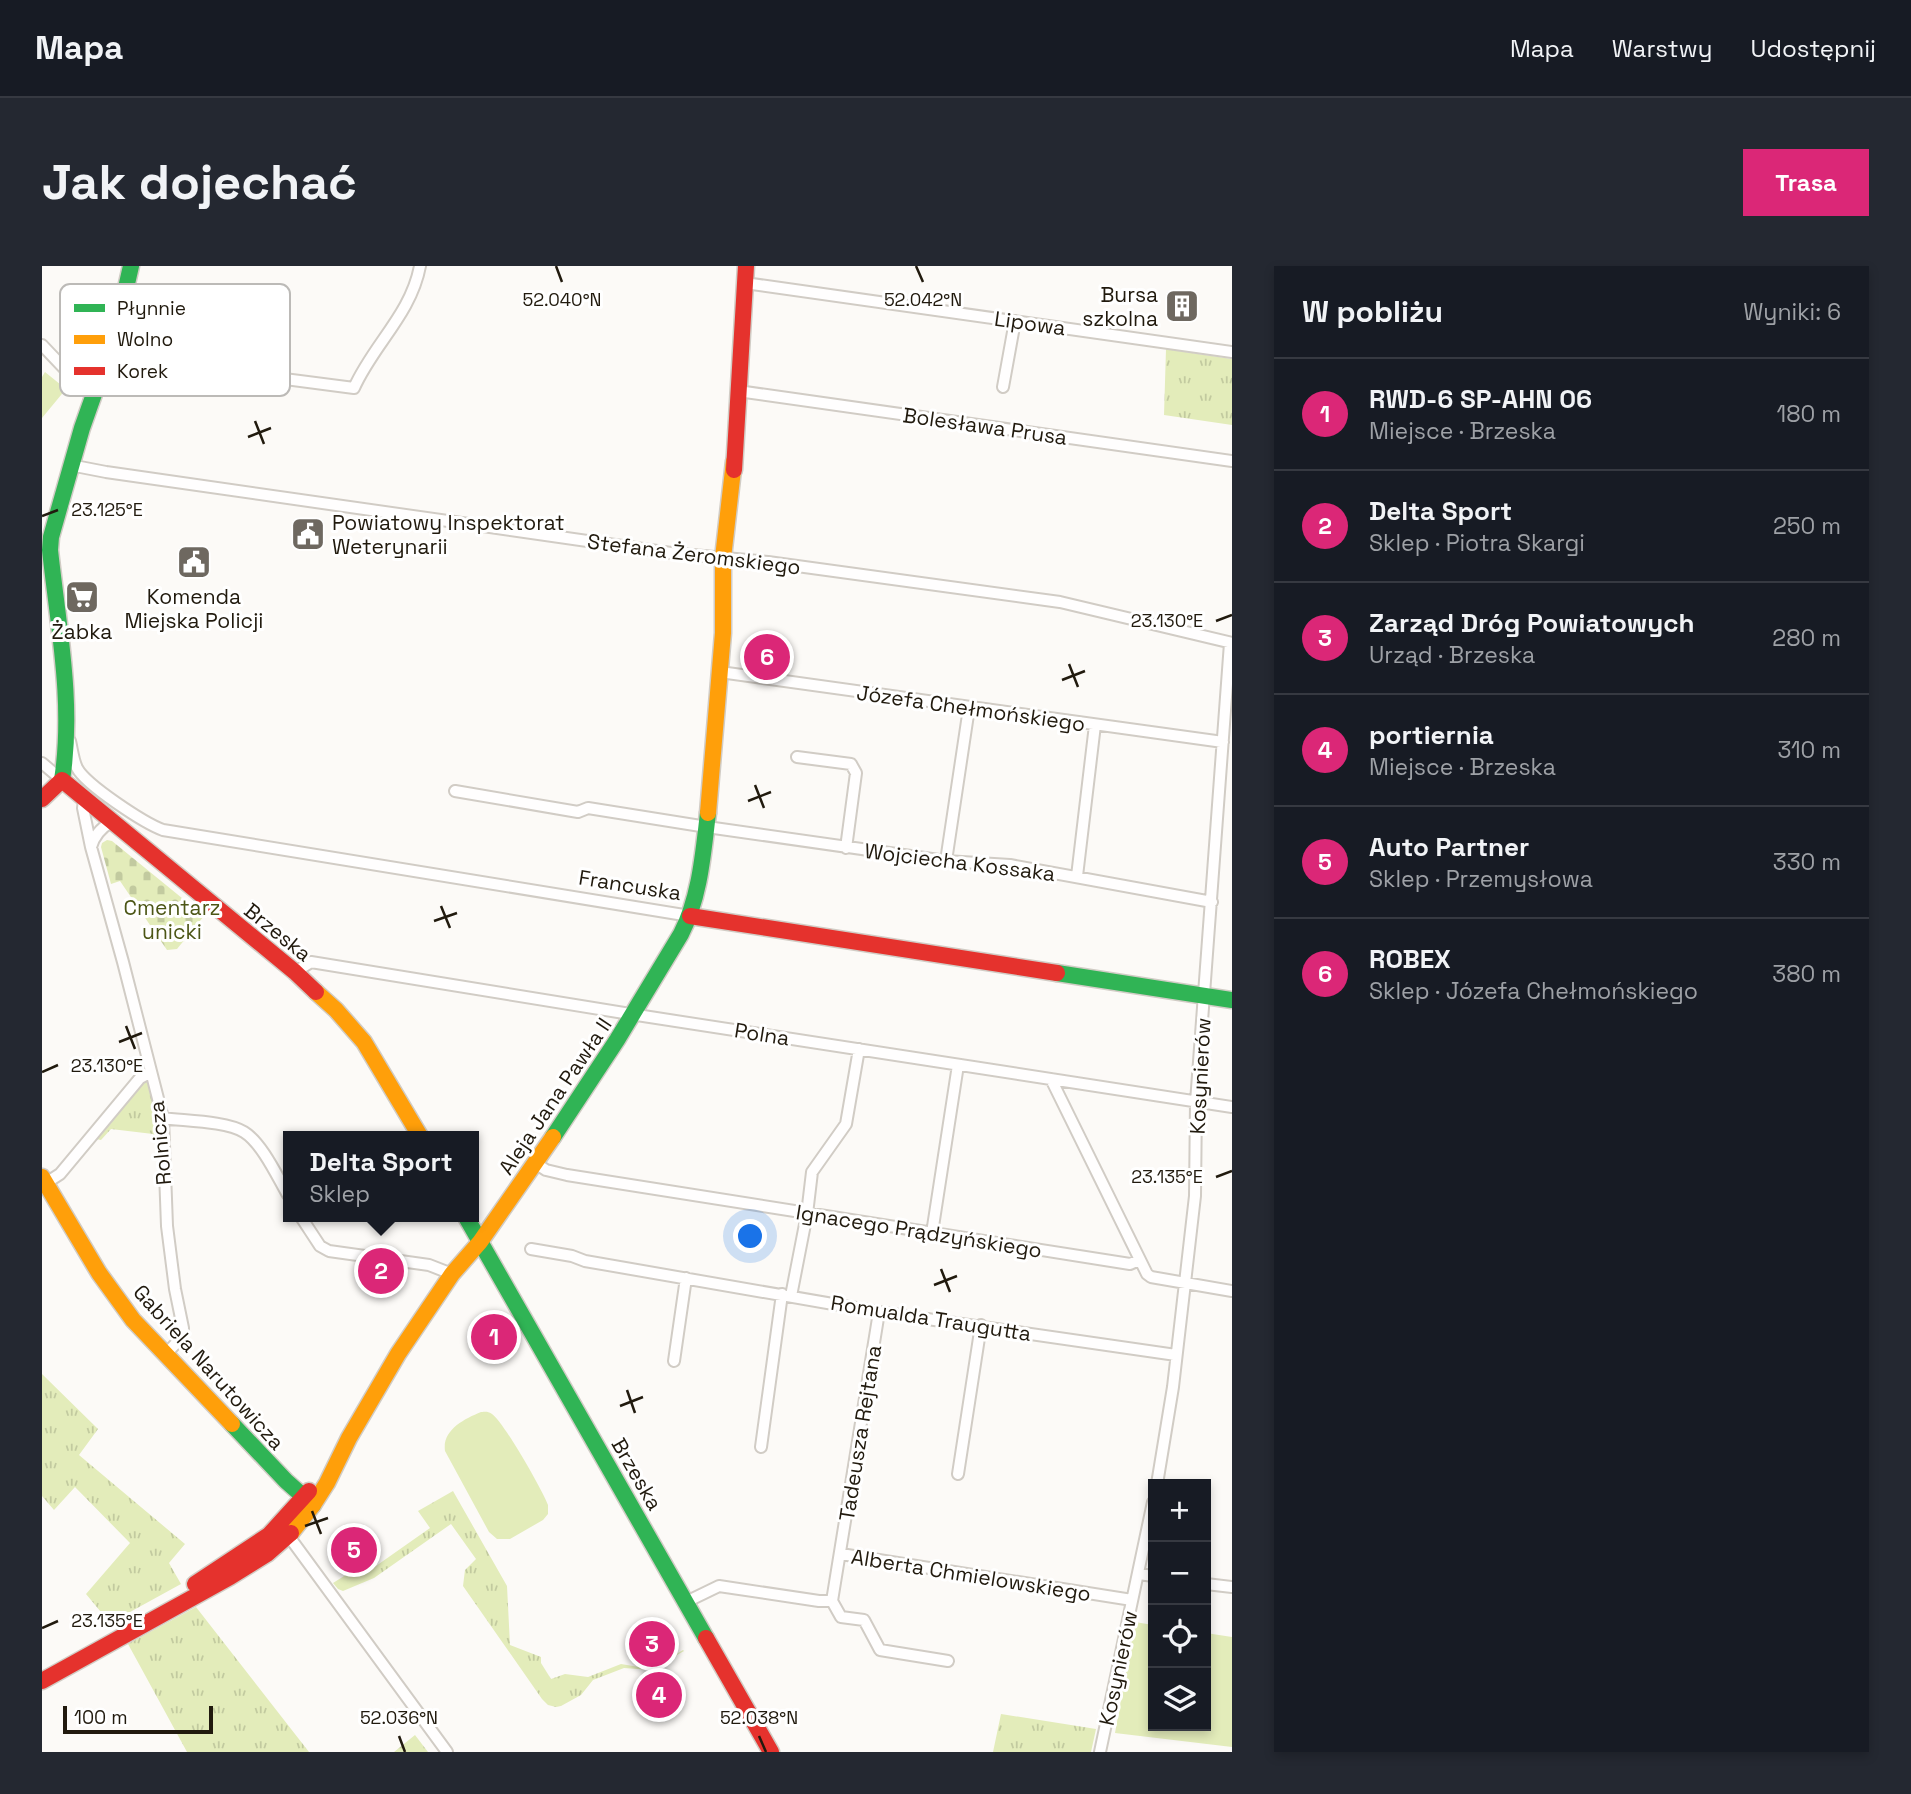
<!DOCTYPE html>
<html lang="pl">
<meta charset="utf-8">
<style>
:root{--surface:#171b24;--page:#242831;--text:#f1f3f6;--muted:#9ea1a6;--line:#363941;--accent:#db2777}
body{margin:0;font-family:"Space Grotesk",sans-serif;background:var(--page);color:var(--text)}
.controls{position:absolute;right:21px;bottom:21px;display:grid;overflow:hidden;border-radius:0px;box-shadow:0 4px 10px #0003}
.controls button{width:63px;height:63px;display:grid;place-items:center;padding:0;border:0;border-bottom:2px solid var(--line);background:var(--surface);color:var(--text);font:35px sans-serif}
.scale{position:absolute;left:21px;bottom:18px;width:150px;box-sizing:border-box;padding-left:7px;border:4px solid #211a0e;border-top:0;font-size:19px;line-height:24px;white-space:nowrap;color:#211a0e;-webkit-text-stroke:5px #fff;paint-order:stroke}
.you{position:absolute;left:709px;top:971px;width:24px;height:24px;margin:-18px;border:5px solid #fff;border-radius:50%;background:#1a73e8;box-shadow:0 0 0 10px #1a73e833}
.badge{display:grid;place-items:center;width:46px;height:46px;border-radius:50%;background:var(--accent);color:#fff;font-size:23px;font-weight:700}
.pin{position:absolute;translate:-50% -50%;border:4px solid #fff;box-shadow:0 2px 7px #0006}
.popup{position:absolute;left:241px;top:865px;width:196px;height:91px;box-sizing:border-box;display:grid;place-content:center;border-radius:0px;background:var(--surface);filter:drop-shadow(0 2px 5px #0005);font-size:23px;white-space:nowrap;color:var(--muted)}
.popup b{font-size:26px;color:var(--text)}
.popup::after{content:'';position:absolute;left:50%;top:100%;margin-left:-14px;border:14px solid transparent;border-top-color:var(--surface)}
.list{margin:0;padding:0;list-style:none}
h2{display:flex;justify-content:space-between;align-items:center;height:91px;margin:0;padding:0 28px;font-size:30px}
h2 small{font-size:23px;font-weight:400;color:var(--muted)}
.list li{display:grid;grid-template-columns:46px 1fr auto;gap:21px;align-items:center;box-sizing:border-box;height:112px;padding:0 28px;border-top:2px solid var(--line)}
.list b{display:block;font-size:26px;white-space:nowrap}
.list p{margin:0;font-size:23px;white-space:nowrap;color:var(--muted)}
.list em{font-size:23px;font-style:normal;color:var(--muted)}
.icon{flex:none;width:38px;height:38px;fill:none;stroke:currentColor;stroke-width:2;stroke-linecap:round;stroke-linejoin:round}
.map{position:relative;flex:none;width:1190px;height:1486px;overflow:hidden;border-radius:0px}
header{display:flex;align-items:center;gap:42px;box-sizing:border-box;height:98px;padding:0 35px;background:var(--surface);border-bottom:2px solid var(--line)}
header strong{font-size:33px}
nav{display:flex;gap:38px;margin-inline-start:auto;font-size:24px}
.intro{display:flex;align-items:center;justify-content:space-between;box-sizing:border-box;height:168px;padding:0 42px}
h1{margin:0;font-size:49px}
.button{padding:18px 32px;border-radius:0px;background:var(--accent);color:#fff;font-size:24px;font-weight:700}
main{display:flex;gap:42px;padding:0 42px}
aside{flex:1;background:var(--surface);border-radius:0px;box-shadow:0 4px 10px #0003}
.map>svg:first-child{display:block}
.grass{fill:url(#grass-tufts)}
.cemetery{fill:url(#cemetery-stones)}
.garden{fill:#e3ecba}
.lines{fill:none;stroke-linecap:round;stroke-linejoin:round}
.street-casing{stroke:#d1ccc5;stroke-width:14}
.fast-casing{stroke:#d1ccc5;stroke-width:19}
.slow-casing{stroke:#d1ccc5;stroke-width:19}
.jam-casing{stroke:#d1ccc5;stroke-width:19}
.street{stroke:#fffefe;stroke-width:10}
.fast{stroke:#30b455;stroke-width:16}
.slow{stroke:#ff9f0a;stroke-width:16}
.jam{stroke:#e5322d;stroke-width:16}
.ticks{fill:none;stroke:#211a0e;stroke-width:2.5}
.labels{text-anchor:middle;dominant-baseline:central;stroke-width:6;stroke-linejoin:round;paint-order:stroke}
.poi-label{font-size:21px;fill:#211a0e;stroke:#fff}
.street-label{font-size:21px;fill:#211a0e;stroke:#fff}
.park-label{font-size:21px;fill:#4c5616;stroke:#fff}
.key{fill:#fff;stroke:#bcbab7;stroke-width:2}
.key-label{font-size:19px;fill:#211a0e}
.ticks-label{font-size:18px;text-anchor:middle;fill:#211a0e;stroke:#fff;stroke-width:6;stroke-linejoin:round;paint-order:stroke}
</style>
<header>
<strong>Mapa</strong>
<nav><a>Mapa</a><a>Warstwy</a><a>Udostępnij</a></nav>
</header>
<div class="intro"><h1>Jak dojechać</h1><a class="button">Trasa</a></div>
<main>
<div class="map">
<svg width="1190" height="1486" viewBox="0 0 1190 1486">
<defs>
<pattern id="grass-tufts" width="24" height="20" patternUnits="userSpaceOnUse" patternTransform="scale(1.75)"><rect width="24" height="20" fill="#e3ecba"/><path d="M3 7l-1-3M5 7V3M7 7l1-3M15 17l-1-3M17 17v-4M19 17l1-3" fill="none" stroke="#c2ca9f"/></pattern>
<pattern id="cemetery-stones" width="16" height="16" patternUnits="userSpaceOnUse" patternTransform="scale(1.75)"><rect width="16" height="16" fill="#e3ecba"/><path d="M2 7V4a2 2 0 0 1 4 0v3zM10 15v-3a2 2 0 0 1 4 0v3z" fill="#c2ca9f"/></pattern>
</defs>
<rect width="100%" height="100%" fill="#fcfaf7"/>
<path class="grass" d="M1124,83l66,10v66l-68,-10z
M106,812l9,39 1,21h-5v-4l-42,-5 -10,11 -5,-1 43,-55z
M0,1108l56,55 -19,26 106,89 -16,19 12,21 -71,39 -24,-29 44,-51 -55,-56 -21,23 -12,-14z
M411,1225l54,95 3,59 31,12v6l10,16 14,-5 23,3 33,-13 30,5 32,-19 1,1 -33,19 -27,-2 -31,12 -12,15 -20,11 -5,1 -8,-2 -6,-6 -79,-113 2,-16 11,-11 -25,-35 -77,54 -31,13 -5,-2 -5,-6 27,-17 6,7 64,-45 -12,-17z
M154,1341l113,145h-122l-59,-108z
M959,1448l95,15 -5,23h-98z"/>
<path class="cemetery" d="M65,574l5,1 92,75 -27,33 -10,1 -47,-69 -9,3 -10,-37 1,-4z
M373,1469l13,17h-34z"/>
<path class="garden" d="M3,106l21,17 -24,29v-41z
M439,1146c5,0 6,-1 11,2 11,7 51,77 56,91v9l-5,6 -33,19h-13l-8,-7 -44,-81c-3,-21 19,-32 36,-39z
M1093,1356l18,3v101h53v-93l26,4v110l-117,-14z"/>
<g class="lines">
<g class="street-casing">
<path id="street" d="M703,17l487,69
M0,79l38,40 13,7
M65,90l247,32c19,-43 57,-74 66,-122
M961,121l12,-66
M696,125l494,70
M28,199l36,7 565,81 97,9 292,40 172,41
M678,406l503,70
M28,475c2,8 3,19 7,27 9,17 67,55 86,62l527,86
M755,491l54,7 5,9 -10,75
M0,497l20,17
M413,525l123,21 10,-4 119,19 239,34 64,4 202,37
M42,534l-1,8 8,39 32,115 40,156 4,108 8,63 8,39 -1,9 -17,18
M49,581c3,-11 10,-19 20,-25
M904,595l23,-153
M1035,610l18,-151
M253,706l16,-10 313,51 608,94
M1009,813l96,195 4,3 81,14
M121,852c21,3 63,3 81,14 18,11 34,46 44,63
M493,897l11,7 21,5 563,89 9,-4
M4,917l14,-9 80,-96 11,-6
M259,951l19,29 9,5 100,14 23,9
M890,967l26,-168
M489,983l41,7 13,5 294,51 297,43
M749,1030l16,-82 5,-42 34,-48 13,-75
M632,1095l12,-83
M719,1181l21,-153
M916,1208l23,-149
M1115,1218l16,-97 22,-191 1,-94 34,-459
M243,1265l162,221
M799,1288l291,46
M1097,1308l14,2
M1164,1318l26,3
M790,1335l47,-289
M790,1335l9,16 23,3 16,30 68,11
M644,1336l33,-16 100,15h13
M1058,1486l53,-250"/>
</g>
<g class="fast-casing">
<path id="fast" d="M20,514c12,-76 -4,-155 -12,-230l1,-13 31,-109 34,-96 15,-66
M1015,707l175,27
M511,871l64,-97 64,-106c19,-37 22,-80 27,-121
M424,951l240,421
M190,1158l54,57 27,24"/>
</g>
<g class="slow-casing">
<path id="slow" d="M666,547l15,-180v-75l11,-97
M274,726l20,18 28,32 56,94
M0,911l57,96 34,47 99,104
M249,1267l22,-28 14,-22 22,-45 49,-84 54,-80 28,-32 73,-105"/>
</g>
<g class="jam-casing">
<path id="jam" d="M692,204l12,-204
M20,514l233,192 21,20
M0,533l20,-19
M648,650l367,57
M153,1318l74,-49 40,-44
M664,1372l65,114
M0,1415l188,-104 37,-23 24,-21"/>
</g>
<use href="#street" class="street"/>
<use href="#fast" class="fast"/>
<use href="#slow" class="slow"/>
<use href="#jam" class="jam"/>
</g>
<path class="ticks" d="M514,0l6,16M874,0l7,16M213,155l9,23M206,171l23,-9M0,250l16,-6M1174,355l16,-6M1027,398l9,23M1020,414l23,-9M713,519l9,23M706,535l23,-9M399,640l9,22M392,655l23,-8M84,760l9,23M77,776l23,-9M0,806l16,-7M1174,911l16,-6M899,1003l9,23M892,1019l23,-9M585,1124l8,23M578,1140l23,-9M270,1245l9,23M263,1260l23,-8M0,1362l16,-7M357,1470l6,16M717,1470l7,16"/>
<defs>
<g id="building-square" transform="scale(1.75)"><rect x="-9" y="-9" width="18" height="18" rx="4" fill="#6e6860" stroke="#fff"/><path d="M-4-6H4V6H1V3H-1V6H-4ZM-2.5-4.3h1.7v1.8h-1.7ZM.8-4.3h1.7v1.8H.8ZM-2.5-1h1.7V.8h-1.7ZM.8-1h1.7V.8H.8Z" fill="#fff"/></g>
<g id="civic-square" transform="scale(1.75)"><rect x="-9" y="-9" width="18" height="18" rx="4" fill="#6e6860" stroke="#fff"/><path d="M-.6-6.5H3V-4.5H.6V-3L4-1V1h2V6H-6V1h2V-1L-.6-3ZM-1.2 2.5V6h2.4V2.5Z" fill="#fff"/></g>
<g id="supermarket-square" transform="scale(1.75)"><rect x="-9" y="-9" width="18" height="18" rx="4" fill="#6e6860" stroke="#fff"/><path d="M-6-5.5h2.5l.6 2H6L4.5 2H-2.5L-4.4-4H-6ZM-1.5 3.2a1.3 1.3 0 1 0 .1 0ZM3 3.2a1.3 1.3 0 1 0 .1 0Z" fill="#fff"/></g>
</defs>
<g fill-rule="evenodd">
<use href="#building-square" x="1140" y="40"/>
<use href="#civic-square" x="266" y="268"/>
<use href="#civic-square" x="152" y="296"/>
<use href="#supermarket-square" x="40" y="331"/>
</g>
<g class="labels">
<g class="poi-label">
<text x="1116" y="28" text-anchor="end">Bursa<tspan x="1116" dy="24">szkolna</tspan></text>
<text x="290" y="256" text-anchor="start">Powiatowy Inspektorat<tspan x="290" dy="24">Weterynarii</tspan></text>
<text x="152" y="330">Komenda<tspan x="152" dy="24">Miejska Policji</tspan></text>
<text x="40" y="365">Żabka</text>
</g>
<g class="street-label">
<text transform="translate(988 57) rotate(8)">Lipowa</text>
<text transform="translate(943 160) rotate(8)">Bolesława Prusa</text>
<text transform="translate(652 288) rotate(7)">Stefana Żeromskiego</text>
<text transform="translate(929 442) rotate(8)">Józefa Chełmońskiego</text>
<text transform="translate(918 596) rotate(7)">Wojciecha Kossaka</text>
<text transform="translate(588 619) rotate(9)">Francuska</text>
<text transform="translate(236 666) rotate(39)">Brzeska</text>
<text transform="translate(720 768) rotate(9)">Polna</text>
<text transform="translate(1158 810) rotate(-87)">Kosynierów</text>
<text transform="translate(513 830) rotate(-56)">Aleja Jana Pawła II</text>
<text transform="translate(118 877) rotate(-95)">Rolnicza</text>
<text transform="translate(877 965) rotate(9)">Ignacego Prądzyńskiego</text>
<text transform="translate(889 1052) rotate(9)">Romualda Traugutta</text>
<text transform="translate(167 1101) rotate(48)">Gabriela Narutowicza</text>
<text transform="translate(818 1167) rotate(-81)">Tadeusza Rejtana</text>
<text transform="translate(595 1208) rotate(60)">Brzeska</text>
<text transform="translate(929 1309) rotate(9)">Alberta Chmielowskiego</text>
<text transform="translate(1076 1402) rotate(-78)">Kosynierów</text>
</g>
<g class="park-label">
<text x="130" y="641">Cmentarz<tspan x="130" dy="24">unicki</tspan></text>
</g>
</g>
<rect x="18" y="18" width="230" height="112" rx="10" class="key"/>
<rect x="32" y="38" width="31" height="8" fill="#30b455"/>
<rect x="32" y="69" width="31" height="9" fill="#ff9f0a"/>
<rect x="32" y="101" width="31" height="8" fill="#e5322d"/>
<g class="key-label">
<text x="75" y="49">Płynnie</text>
<text x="75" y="80">Wolno</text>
<text x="75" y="112">Korek</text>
</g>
<g class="ticks-label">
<text x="520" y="40">52.040°N</text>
<text x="881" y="40">52.042°N</text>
<text x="65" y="250">23.125°E</text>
<text x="1125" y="361">23.130°E</text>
<text x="65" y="806">23.130°E</text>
<text x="1125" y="917">23.135°E</text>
<text x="65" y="1361">23.135°E</text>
<text x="357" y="1458">52.036°N</text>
<text x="717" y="1458">52.038°N</text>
</g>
</svg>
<div class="controls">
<button>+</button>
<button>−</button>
<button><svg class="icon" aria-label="locate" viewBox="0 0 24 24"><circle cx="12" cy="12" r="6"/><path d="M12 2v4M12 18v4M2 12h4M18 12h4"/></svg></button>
<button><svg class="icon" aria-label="layers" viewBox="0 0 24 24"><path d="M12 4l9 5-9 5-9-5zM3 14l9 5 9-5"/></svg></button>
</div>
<div class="scale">100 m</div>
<div class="you"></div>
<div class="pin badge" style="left:452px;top:1071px">1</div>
<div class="pin badge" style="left:339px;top:1005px">2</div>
<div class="popup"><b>Delta Sport</b>Sklep</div>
<div class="pin badge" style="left:610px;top:1378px">3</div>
<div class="pin badge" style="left:617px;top:1429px">4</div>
<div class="pin badge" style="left:312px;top:1284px">5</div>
<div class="pin badge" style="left:725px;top:391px">6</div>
</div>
<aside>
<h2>W pobliżu<small>Wyniki: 6</small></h2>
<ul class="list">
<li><span class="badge">1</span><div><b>RWD-6 SP-AHN 06</b><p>Miejsce · Brzeska</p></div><em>180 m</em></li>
<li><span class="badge">2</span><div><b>Delta Sport</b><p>Sklep · Piotra Skargi</p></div><em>250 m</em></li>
<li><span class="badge">3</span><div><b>Zarząd Dróg Powiatowych</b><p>Urząd · Brzeska</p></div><em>280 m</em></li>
<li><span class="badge">4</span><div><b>portiernia</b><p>Miejsce · Brzeska</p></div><em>310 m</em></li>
<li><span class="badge">5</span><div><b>Auto Partner</b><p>Sklep · Przemysłowa</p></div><em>330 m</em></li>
<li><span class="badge">6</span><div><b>ROBEX</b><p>Sklep · Józefa Chełmońskiego</p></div><em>380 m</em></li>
</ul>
</aside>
</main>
